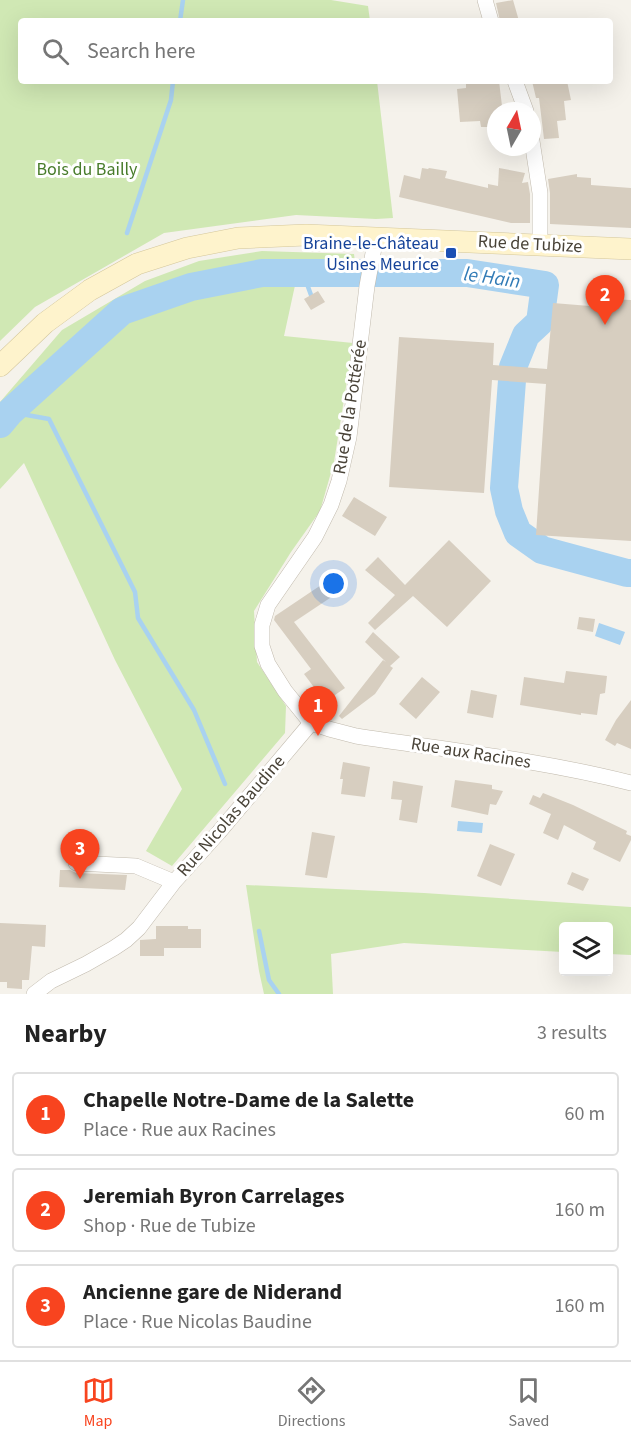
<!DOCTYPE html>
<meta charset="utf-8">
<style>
:root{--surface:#fff;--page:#f2f2f2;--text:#222;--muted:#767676;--line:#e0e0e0;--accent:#f8441f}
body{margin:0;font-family:"Source Sans 3",sans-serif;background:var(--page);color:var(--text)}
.controls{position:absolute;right:18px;bottom:18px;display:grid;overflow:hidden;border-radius:6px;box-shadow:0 6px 24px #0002}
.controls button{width:54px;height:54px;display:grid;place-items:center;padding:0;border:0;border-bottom:2px solid var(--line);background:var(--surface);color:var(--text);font:30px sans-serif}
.compass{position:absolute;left:487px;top:102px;width:54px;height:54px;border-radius:50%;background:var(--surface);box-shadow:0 6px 24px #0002;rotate:9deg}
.you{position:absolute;left:334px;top:584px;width:21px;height:21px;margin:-15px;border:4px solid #fff;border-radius:50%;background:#1a73e8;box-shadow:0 0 0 9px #1a73e833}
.badge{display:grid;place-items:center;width:39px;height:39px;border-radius:50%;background:var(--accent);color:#fff;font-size:20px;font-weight:700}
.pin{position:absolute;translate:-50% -50px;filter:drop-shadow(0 2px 3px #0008)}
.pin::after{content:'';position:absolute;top:32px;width:21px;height:18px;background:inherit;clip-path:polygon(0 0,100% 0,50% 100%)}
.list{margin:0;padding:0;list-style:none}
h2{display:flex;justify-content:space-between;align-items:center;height:78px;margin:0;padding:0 24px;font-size:26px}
h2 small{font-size:20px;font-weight:400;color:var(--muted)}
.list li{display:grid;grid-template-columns:39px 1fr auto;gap:18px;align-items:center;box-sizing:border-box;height:84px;margin:0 12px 12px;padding:0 12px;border:2px solid var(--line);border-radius:6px}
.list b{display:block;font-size:22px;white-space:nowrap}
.list p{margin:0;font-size:20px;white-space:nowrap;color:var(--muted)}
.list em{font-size:20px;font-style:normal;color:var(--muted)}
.icon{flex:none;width:33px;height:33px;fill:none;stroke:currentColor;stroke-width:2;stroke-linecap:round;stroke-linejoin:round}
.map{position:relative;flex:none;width:631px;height:994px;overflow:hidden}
.search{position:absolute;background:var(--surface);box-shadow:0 6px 24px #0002;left:18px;right:18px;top:18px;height:66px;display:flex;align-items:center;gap:15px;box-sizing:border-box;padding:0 21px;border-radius:6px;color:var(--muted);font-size:22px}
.sheet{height:366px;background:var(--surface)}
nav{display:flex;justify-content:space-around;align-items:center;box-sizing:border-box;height:84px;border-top:2px solid var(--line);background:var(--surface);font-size:16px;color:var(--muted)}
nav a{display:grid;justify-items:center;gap:3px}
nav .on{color:var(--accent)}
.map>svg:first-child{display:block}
.green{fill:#d0e8b4}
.water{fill:#a9d2f0}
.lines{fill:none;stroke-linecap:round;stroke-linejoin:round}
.stream{stroke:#a9d2f0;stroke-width:4.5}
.river{stroke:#a9d2f0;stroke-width:28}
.building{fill:#d7cec0}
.street-casing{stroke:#c1baad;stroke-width:16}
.secondary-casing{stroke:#d4c79b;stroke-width:22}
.street{stroke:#fff;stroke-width:15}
.secondary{stroke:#fef3cc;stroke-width:21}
.transit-dot{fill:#1a4fb4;stroke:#fff;stroke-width:2}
.labels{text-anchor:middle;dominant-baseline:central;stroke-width:6;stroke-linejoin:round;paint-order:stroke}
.park-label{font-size:18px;fill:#487c2b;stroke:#fff}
.transit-label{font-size:18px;fill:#164399;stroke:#fff;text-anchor:end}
.street-label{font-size:18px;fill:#494338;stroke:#fff}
.water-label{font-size:20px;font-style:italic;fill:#317bb6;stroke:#fff}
</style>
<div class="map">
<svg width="631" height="994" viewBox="0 0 631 994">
<rect width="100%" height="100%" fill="#f5f2eb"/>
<path class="green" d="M0,0h331l37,6 2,15h-349v60h356l16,137 -17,1 -80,-4 -132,18 -129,74 -35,34z
M262,251l92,3 2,16 -57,-3 -15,69 69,7 -19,119 -14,49 -29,41 -37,59 3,51 29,44 -1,27 -113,133 -26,-15 36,-62 -67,-129 -91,-197 -24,26v-87l62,-72 83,-49 54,-20z
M246,885l178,8 207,14v48l-22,-1 -1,-28h-44l-1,26 -159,-9 -73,11 2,40h-69l-5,-23z"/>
<path class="water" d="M599,623l26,9 -5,13 -25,-9z
M458,821l25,2 -1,10 -25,-2z"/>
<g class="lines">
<path class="stream" d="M180,21l3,-21
M127,233l44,-133 2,-19
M303,273l8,22
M10,412l39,7 86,173 3,26 56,92 31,74
M259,931l10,49 10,14"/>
<path class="river" d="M0,424l10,-12 112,-101 69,-24 71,-14h205l78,12 -5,37 -14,13 -13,32 -9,121 5,23 9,22 24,17 85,23h4"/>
</g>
<path class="building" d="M513,0l6,21h-19l-4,-18z
M466,81h33l3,25 -2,1v4h-4v13h-2v3h-13l-1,-6 -20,1 -3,-33 9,-1z
M532,81h35l4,19 -7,1 2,19 -9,1 2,17 -15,1 -5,-41h-3z
M422,168l6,1 1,-1 18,3 -2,7 43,10v-4l10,2 1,-18 26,5 -3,10 6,-1 2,12v29h-19l-112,-26 5,-22 16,4z
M577,174v3l14,1v7l40,3v40l-81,-4v-31l-2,-14z
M318,291l7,11 -14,8 -7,-11z
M609,299l22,1v241l-95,-6 10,-151 -54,-4 -8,113 -95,-6 10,-150 95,6 -1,22 54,4 6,-66 49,4 3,-4 4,-2z
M354,497l33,20 -12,19 -33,-20z
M449,540l42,41 -44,46 -34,-31 -38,34 -7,-7 27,-28 -30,-25 13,-13 27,28z
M333,577l9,13 -48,32 51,66 -20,14 -21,-28 7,-5 -37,-49 1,-4z
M579,617l16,2 -2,13 -16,-3z
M373,632l27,25 -10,9 3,2 -18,26 -33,25 -3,-3 44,-56 3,2 -21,-20z
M566,671l41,5 -2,17 -5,1 -3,21 -16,-2v2l-61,-10 4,-28 40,6z
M422,677l18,15 -24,27 -17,-15z
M471,690l26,5 -4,23 -26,-5z
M631,700v49l-14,-6 -2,3 -10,-6 11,-20z
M343,762l27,5 -5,30 -24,-3 2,-15h-3z
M455,780l37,5v4l11,2 -7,14 -6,-1 -2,11 -37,-8z
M393,781l30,5 -6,37 -18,-3 3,-20 -11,-1z
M543,793l30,12 54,26 -1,3 5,2v4l-11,22 -27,-13 3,-7 -32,-17 -6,15 -15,-7 8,-19 -22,-10 4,-9 7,3z
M312,832l23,4 -8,42 -22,-3z
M490,844l25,10 -14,32 -24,-10z
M60,870h10l6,3 51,2 -2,15 -66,-3z
M572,872l17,7 -6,12 -16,-7z
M0,923l46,2 -1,22 -13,-1 -3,34h-7v9l-15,-1v-6h-7z
M156,926h32v3h13v19h-37v8h-24v-16l16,-1z"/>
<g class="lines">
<g class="street-casing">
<path id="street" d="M485,0l6,21
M515,81l11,30
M532,141l8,52v52
M311,723l-26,-32 -17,-27 -6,-18v-21l6,-20 47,-68 16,-32 8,-24 10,-44 18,-151 9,-49
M311,723l18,6 27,7c91,14 185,24 275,47
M76,863l60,3 38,16
M34,994l17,-13 35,-17 28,-16 12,-8 13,-12 35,-46 45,-50 92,-109"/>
</g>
<g class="secondary-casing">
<path id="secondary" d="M0,366l45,-43 45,-33 47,-26 50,-16 51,-10 68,-3 325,14"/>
</g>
<use href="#street" class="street"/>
<use href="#secondary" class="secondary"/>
</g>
<rect class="transit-dot" x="445" y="247" width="12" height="12" rx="3"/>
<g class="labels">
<g class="park-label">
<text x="87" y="169">Bois du Bailly</text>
</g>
<g class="transit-label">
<text x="439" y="243">Braine-le-Château<tspan x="439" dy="21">Usines Meurice</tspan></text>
</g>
<g class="street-label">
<text transform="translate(530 244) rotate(3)">Rue de Tubize</text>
<text transform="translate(350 407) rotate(-81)">Rue de la Pottérée</text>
<text transform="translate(471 753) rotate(9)">Rue aux Racines</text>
<text transform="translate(231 816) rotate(-49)">Rue Nicolas Baudine</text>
</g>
<g class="water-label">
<text transform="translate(492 278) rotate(8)">le Hain</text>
</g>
</g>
</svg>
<div class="controls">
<button><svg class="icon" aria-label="layers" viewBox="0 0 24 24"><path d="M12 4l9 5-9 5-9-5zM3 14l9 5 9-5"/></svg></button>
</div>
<svg class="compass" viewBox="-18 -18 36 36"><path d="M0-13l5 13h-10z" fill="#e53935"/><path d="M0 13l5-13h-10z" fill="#767676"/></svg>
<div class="you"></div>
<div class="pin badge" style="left:318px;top:736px">1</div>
<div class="pin badge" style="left:605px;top:325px">2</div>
<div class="pin badge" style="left:80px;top:879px">3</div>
<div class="search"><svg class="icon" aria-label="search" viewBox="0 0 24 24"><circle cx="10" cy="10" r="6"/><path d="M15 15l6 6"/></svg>Search here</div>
</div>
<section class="sheet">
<h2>Nearby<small>3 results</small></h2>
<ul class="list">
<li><span class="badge">1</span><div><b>Chapelle Notre-Dame de la Salette</b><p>Place · Rue aux Racines</p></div><em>60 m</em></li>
<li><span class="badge">2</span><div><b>Jeremiah Byron Carrelages</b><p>Shop · Rue de Tubize</p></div><em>160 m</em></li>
<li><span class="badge">3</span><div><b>Ancienne gare de Niderand</b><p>Place · Rue Nicolas Baudine</p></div><em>160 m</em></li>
</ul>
</section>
<nav>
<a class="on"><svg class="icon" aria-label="map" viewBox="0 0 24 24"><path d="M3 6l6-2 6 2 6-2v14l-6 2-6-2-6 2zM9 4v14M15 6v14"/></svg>Map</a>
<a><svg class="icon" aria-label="directions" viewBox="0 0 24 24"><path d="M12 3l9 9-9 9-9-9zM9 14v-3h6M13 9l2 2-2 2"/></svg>Directions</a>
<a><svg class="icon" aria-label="saved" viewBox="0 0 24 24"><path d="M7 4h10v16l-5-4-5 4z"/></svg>Saved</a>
</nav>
